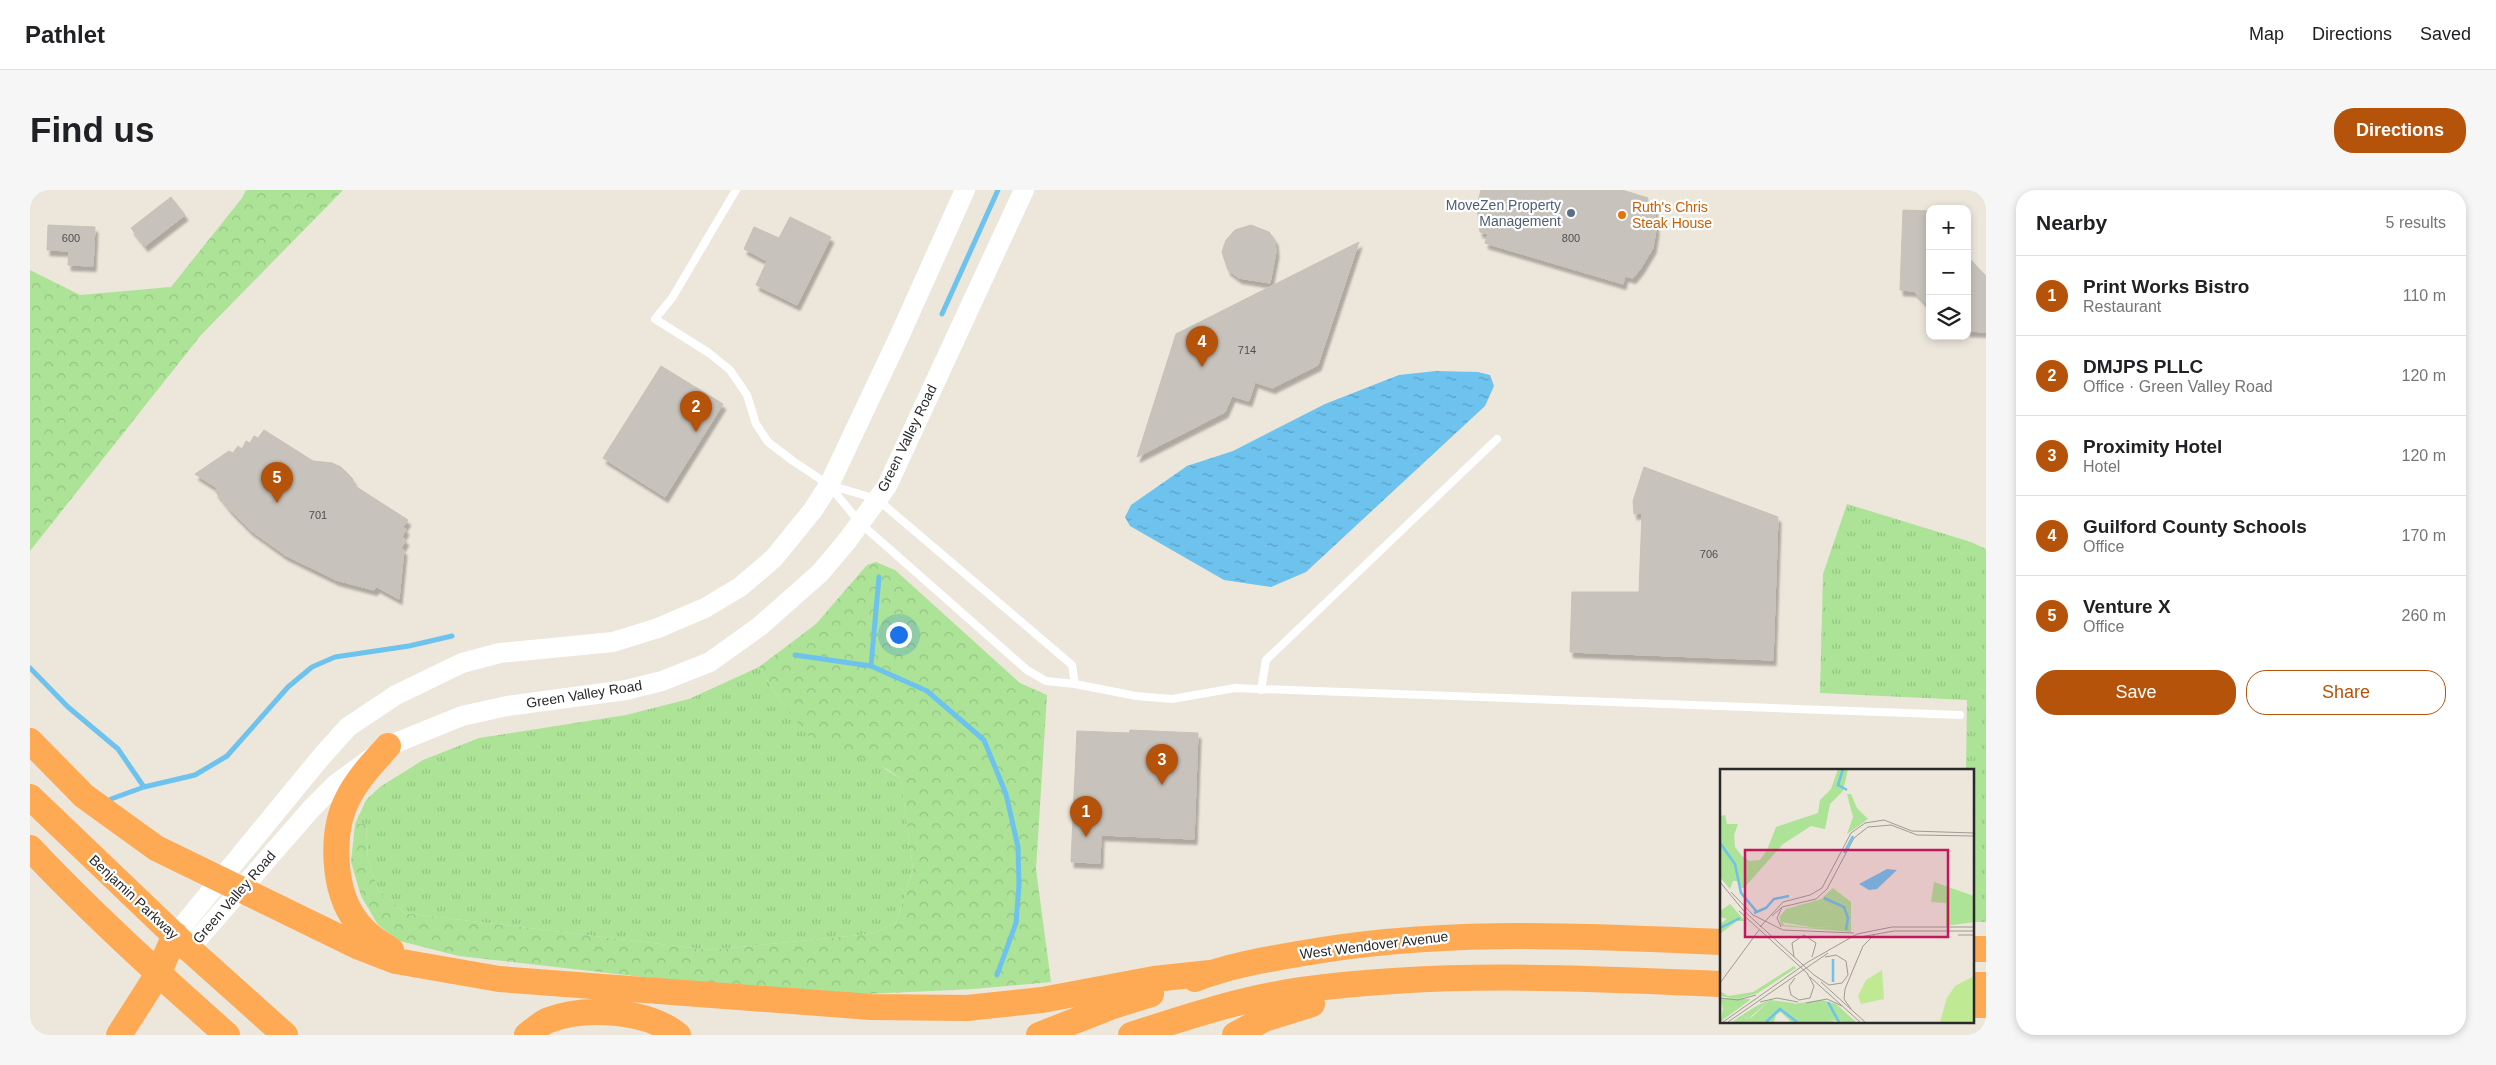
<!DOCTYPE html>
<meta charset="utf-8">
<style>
:root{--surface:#fff;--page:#f6f6f6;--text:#202124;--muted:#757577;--line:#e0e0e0;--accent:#b45309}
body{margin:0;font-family:Arial,sans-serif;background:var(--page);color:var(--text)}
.controls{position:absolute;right:15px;top:15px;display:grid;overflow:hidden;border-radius:10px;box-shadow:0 2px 8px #0003}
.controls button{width:45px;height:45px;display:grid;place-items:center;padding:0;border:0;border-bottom:1px solid var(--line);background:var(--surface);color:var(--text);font:25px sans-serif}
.you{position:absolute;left:868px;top:444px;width:18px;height:18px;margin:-12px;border:4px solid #fff;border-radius:50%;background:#1a73e8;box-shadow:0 0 0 8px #1a73e833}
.badge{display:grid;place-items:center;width:32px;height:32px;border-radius:50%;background:var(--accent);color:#fff;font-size:16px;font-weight:700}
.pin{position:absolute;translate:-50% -41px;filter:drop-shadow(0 1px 2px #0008)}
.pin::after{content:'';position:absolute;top:26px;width:18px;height:15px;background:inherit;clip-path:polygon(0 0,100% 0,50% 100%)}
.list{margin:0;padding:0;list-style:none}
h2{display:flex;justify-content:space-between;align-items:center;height:65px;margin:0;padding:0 20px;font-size:21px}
h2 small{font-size:16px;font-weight:400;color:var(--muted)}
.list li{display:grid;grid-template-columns:32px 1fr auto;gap:15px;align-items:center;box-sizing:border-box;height:80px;padding:0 20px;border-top:1px solid var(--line)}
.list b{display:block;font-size:19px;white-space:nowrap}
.list p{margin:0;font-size:16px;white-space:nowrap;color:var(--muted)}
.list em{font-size:16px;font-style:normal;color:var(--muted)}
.actions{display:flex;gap:10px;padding:15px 20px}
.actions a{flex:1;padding:11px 0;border:1px solid var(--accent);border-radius:20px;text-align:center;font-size:18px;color:var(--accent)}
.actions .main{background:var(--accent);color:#fff}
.icon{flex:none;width:28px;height:28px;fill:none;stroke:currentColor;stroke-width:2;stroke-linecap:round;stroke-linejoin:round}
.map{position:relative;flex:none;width:1956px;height:845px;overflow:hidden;border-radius:20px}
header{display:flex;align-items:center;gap:30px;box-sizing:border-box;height:70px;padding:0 25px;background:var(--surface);border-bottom:1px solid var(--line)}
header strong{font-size:24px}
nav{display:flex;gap:28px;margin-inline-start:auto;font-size:18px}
.intro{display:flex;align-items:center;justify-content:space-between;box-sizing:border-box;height:120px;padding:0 30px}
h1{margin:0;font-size:35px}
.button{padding:12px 22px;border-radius:20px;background:var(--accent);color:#fff;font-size:18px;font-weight:700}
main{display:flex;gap:30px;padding:0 30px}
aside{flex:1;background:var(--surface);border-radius:20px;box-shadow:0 2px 8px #0003}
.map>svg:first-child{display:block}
.grass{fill:url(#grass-tufts)}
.forest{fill:url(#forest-crowns)}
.water{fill:url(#water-ripples)}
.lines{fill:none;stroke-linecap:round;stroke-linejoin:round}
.stream{stroke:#6dc3ee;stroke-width:5}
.building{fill:#c7c2bb;stroke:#c7c2b5;filter:url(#shadow)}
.lane{stroke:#fff;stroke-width:8}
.secondary{stroke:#fff;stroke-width:20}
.highway{stroke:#fea953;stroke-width:26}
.service-dot{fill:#5c6f8a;stroke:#fff;stroke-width:2}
.food-dot{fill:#e8710a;stroke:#fff;stroke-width:2}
.labels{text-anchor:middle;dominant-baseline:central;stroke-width:4.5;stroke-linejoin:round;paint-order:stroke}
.number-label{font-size:11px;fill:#504f4e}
.service-label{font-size:14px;fill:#4e5e75;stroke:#fff;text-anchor:end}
.food-label{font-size:14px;fill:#c56008;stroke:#fff;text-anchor:start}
.street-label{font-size:14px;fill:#292929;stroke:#fff}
.inset-river{fill:none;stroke:#6dc3ee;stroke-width:2.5}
.inset-road{fill:none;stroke:#9e9a94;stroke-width:1}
.view{fill:#c2185b;fill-opacity:0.15;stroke:#c2185b;stroke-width:2.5}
.inset-edge{fill:none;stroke:#292929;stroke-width:2.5}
</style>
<header>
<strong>Pathlet</strong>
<nav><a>Map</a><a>Directions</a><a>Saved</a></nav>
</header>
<div class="intro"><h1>Find us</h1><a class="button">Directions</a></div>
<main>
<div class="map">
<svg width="1956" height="845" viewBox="0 0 1956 845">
<defs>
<pattern id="grass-tufts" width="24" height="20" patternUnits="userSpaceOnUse" patternTransform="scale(1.25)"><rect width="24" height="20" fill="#ace397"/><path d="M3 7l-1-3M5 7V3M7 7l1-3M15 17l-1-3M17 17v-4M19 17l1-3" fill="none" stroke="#94c382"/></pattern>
<pattern id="forest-crowns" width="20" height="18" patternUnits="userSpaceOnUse" patternTransform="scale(1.25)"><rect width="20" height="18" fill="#ace397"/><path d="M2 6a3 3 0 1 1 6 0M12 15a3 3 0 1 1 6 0" fill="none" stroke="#94c382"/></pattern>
<pattern id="water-ripples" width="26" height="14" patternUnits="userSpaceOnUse" patternTransform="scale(1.25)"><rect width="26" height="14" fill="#6dc3ee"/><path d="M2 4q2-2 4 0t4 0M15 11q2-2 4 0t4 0" fill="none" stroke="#5a9ec1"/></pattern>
<filter id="shadow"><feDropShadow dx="3" dy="5.5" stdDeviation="1" flood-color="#0004"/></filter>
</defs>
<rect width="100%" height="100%" fill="#ece6db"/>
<path class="grass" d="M1817,314l124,38 15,7v373h-14v-152h-6l1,-70 -147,-7 3,-119z
M729,477l22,35 120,77 12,90 -17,54 -26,11 -160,16 -306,-37 -26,-24 -10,-29 -2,-36h-11l11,-24 14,-13 43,-27 56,-22 147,-23 63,-16z"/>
<path class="forest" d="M216,0h97l-142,145 -171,216v-281l50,25 91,-8 71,-89z
M846,372l19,8 125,113 27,12 -11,174 15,113 -77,7 -108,5 -197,-14 -210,-24 -59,-15 -22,-16 -17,-29 -10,-34 4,-38h11l2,36 10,29 26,24 306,37 160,-16 26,-11 17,-54 -12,-90 -14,-10 -77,-31 -29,-36 -22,-35 57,-43 51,-59z"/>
<path class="water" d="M1406,181l42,1 12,3 4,11 -9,20 -179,166 -35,15 -47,-7 -94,-54 -5,-9 6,-12 56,-39 46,-15 92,-47 74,-29z"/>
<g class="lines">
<path class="stream" d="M912,124l56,-124
M765,465l76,11 56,25 57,49 22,54 12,53 1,38 -3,38 -19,52
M841,476l8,-89
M0,478l38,39 50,42 26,38
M81,609l33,-12 51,-12 32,-19 61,-69 24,-20 23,-10 74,-11 43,-10"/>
</g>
<path class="building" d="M1451,0h141l26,8 -1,7 7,2 2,23 -3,18 -12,20 -8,10 -8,-2 -2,8 -138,-41 3,-9 -8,-2 -3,-26z
M141,7l14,18 -40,31 -14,-18z
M1873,20l27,1v97l-16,-17 -14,-1z
M760,27l41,20 -34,68 -41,-20 11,-24 -23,-12 10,-22 25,11z
M18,35l47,2 -2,39 -25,-1 1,-14 -22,-1z
M1221,35l18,7 6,8 1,12 -6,31 -31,-5 -11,-8 -6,-18 4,-12 9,-10z
M1329,52l-41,123 -46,23 -17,-6 -6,19 -17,-5 -7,16 -88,45 39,-123z
M1937,66l19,20v56l-19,-1z
M631,176l62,38 -58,93 -62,-39z
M234,240l49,31 19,2 9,4 11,11 3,8 53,34 -5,7 3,2 -4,8 4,3 -5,8 3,2 -5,49 -22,-12 -3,3 -38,-10 -51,-25 -35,-25 -19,-19 -16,-20 2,-3 -22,-14 34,-23 4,2 5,-7 4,3 4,-8 4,2 4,-7 4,2z
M1614,277l134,50 -5,143 -203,-8 2,-60h67l3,-79 -8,1 -1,-13z
M1100,540l68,3 -4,106 -93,-4 -1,28 -29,-1 6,-131 52,2z"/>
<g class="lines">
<path class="lane" d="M706,0l-64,108 -17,21 54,34 21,17 17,25 9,29 12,18 25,19 36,24 48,14 195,166 3,19
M799,295l31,38 167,147 19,11 29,3 61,12 36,3 63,-11 725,27
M1231,500l5,-30 231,-221"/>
<path class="secondary" d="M145,745l147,-179 26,-29 48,-32 66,-32 38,-10 113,-11 45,-14 47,-20 35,-21 34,-29 39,-48 16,-25 70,-148 66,-147
M159,759l122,-140 25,-25 52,-38 74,-30 45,-10 119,-16 36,-9 48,-19 50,-36 60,-53 27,-32 40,-55 137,-296"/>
<path class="highway" d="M0,551l54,55 72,52 201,98 39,15 103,18 372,28 96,1 75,-8 112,-21 56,-6
M358,556c-15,17 -30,32 -40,52 -18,34 -15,93 8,123 9,13 22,21 35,29
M0,607l159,152 96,86
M0,658c62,66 129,127 197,187
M1942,759h14
M1165,789c33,-13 68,-19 103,-25 141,-26 281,-18 423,-12
M1942,795h14
M1942,815h14
M89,845l39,-61 17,-39
M497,845c7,-5 14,-12 22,-15 36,-14 98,-10 129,15
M1009,845l74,-29 38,-12
M1101,845c55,-18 113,-37 171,-45 140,-19 279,-12 419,-6
M1205,845l29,-16 48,-15"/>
</g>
<circle class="service-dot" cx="1541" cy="23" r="5"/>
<circle class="food-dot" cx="1592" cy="25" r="5"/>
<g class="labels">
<g class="number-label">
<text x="41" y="48">600</text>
<text x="1541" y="48">800</text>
<text x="1217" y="160">714</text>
<text x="288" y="325">701</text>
<text x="1679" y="364">706</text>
</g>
<g class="service-label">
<text x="1531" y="15">MoveZen Property<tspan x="1531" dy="16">Management</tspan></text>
</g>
<g class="food-label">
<text x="1602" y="17">Ruth's Chris<tspan x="1602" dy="16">Steak House</tspan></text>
</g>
<g class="street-label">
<text transform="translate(877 248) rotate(-64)">Green Valley Road</text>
<text transform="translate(554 504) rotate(-9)">Green Valley Road</text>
<text transform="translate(104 707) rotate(43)">Benjamin Parkway</text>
<text transform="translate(204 707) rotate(-49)">Green Valley Road</text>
<text transform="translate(1344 755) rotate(-7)">West Wendover Avenue</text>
</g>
</g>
<g transform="translate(1690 579)">
<rect width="254" height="254" fill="#ece6db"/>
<path d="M127,25h4l6,14 11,11 -21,15 6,-17zM214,113l40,14v26l-28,4v-23l-15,-1zM101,130l5,7 9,5v15l-19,2 -35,-6 -1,-6 6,-7zM0,229l30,1v1l-30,22 3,-13zM50,231l23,3 42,19h-32l-22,-17 -19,17h-30l10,-7 5,4 5,-2zM116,235l20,18h-13z" fill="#ace397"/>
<path d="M118,0h10l-5,22 -13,13 -5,25 -14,-3 -28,18 -39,44h-3l-2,-7h-6l-3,8 -10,-12v-61l5,-1 2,9h11l-4,11 1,12 7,9 8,5 10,-1 7,-10 9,-23 42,-14 2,-13 11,-11zM113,119l18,14v30l-70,-6 -2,-11 5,10 32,3 19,-2v-15l-9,-5 -5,-7zM10,135l15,17h-8l-17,13v-10l7,-5 -7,-2v-6zM74,197l2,2 -38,25 -20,6 -18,-3v-5l8,5 25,-4zM50,231l-22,19 -6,-4 16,-10zM102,231l14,4 7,18 -18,-3 -32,-15zM61,236l10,5 12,12h-12l-10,-10 -5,3 -2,7h-12l12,-14z" fill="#ace397"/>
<path d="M162,201l2,29 -23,5 -3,-8 8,-16zM254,207v46h-34l7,-24 8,-12z" fill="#bfea93"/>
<path d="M167,100l10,1 -20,19 -8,1 -10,-6z" fill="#6dc3ee"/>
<path class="inset-river" d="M123,0l-5,16 9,5M0,74l15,21 6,29 16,19M124,84l9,-17M104,129l20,9 4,11 -2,12M34,144l12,-5 8,-9 15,-3M0,159l20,-10M113,213v-23M108,233l11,20M46,253l14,-13 17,13"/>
<path class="inset-road" d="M0,113l23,28 71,65 15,10 13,-2 6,-8 -2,-14 -10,-6 -11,2M11,123l22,23 30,15 71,3M19,142l68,62 7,13 -4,12 -11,2 -8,-5 -2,-9 6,-8M52,147l10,-9 34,-8 11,-10 27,-51 14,-11 23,-2 26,10 57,1M40,158l23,-25 27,-7 12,-7 29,-55 14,-10 19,-3 28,11 62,2M61,158l-4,-9 5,-11M238,166h16M140,168l34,-6h79M74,188l-2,-14 12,-8 12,8 -4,14M90,208l50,45M101,213l44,40M0,214l39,-53M0,229l18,2 18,-5M40,233l17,-4 21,4M86,234l21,-4 15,7M131,240l-7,-10 1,-10 18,-43 11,-11M3,253l85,-60 49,-28 35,-7h82M8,253l100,-69"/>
<path class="view" d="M25,81h203v87h-203z"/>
<rect width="254" height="254" class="inset-edge"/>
</g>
</svg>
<div class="controls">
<button>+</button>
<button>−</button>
<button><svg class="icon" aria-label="layers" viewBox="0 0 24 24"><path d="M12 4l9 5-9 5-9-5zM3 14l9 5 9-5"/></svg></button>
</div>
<div class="you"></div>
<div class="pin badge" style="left:1056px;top:647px">1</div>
<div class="pin badge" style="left:666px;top:242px">2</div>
<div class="pin badge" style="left:1132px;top:595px">3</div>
<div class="pin badge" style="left:1172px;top:177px">4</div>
<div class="pin badge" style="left:247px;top:313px">5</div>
</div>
<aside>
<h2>Nearby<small>5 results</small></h2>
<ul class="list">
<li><span class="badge">1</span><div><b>Print Works Bistro</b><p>Restaurant</p></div><em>110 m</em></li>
<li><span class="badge">2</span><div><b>DMJPS PLLC</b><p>Office · Green Valley Road</p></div><em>120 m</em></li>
<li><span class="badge">3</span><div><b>Proximity Hotel</b><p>Hotel</p></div><em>120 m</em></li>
<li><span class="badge">4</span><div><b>Guilford County Schools</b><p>Office</p></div><em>170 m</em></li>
<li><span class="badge">5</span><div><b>Venture X</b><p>Office</p></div><em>260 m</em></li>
</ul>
<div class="actions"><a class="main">Save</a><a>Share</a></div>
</aside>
</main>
